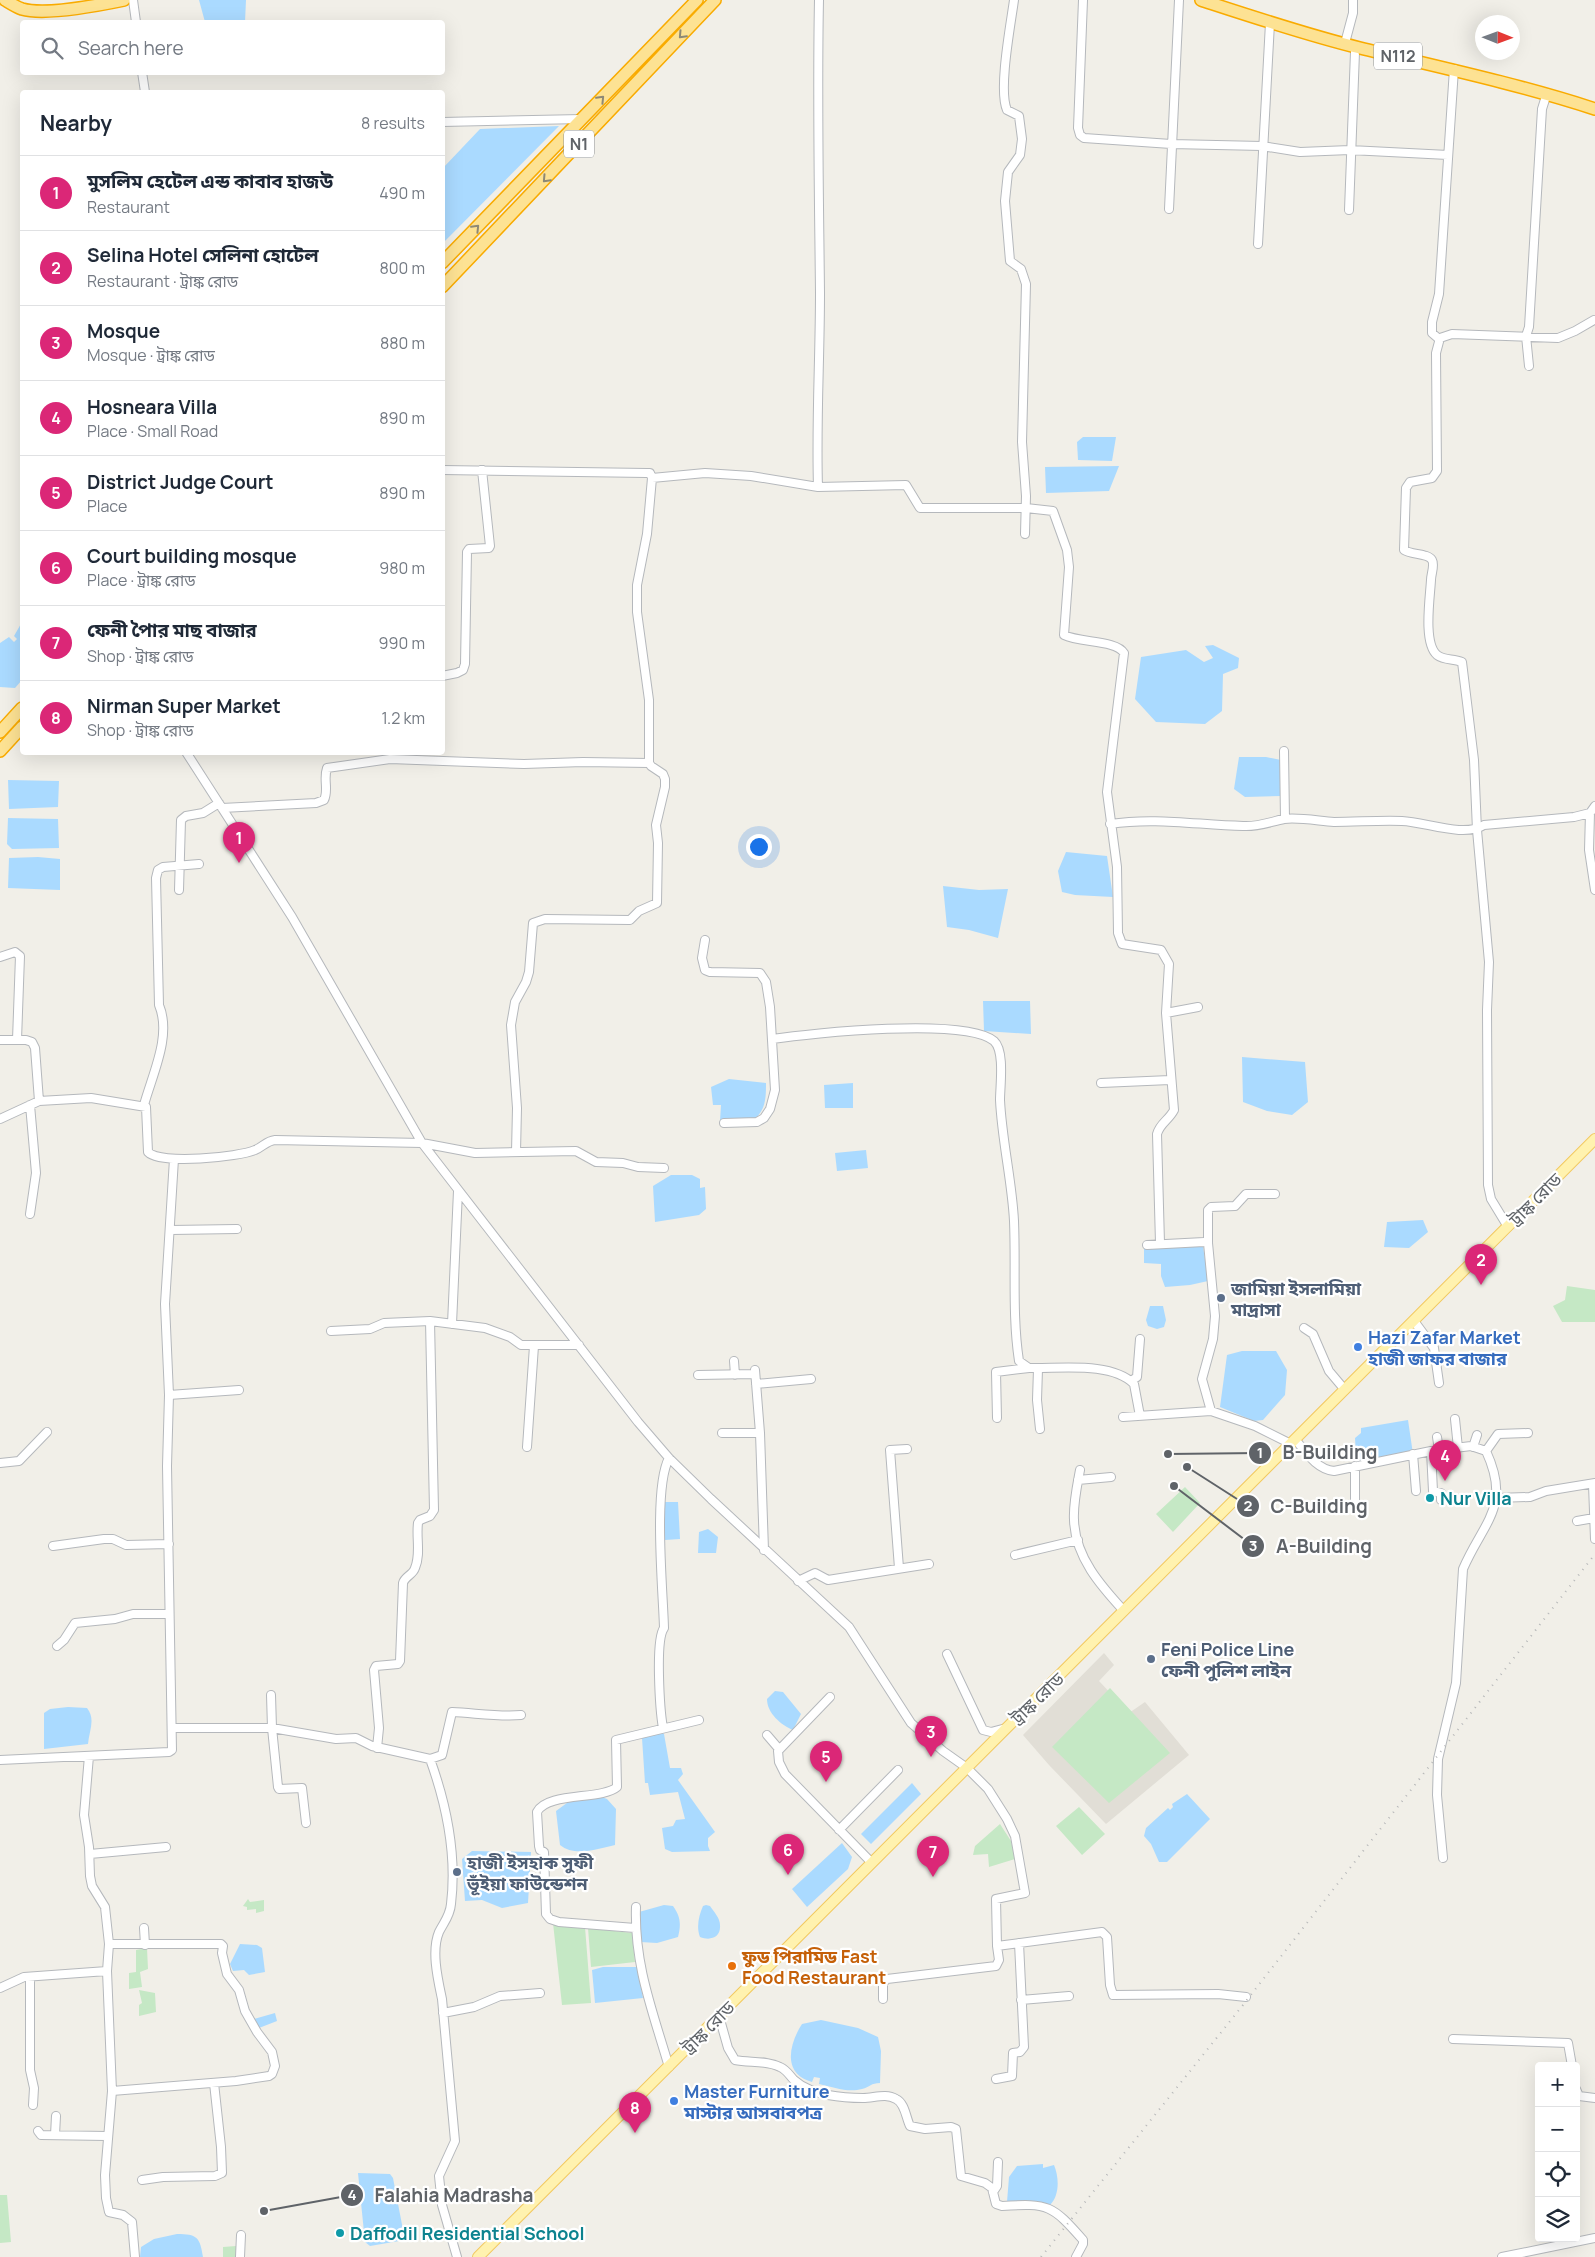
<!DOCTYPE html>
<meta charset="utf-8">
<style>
:root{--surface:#fff;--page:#f6f6f7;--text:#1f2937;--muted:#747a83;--line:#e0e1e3;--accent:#db2777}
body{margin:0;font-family:Manrope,"Noto Sans Bengali",sans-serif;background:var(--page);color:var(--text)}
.controls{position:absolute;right:15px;bottom:15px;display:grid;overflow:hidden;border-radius:5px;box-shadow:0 5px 20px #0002}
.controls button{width:45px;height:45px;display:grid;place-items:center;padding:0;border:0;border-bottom:1px solid var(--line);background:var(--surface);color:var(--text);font:25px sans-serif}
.compass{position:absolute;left:1475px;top:15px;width:45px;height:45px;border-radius:50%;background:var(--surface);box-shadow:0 5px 20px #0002;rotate:91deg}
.you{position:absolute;left:758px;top:846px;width:18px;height:18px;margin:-12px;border:4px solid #fff;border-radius:50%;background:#1a73e8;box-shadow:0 0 0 8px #1a73e833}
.badge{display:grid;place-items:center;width:32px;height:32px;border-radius:50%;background:var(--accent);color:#fff;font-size:16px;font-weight:700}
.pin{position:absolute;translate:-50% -41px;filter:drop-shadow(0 1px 2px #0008)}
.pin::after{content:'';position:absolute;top:26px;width:18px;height:15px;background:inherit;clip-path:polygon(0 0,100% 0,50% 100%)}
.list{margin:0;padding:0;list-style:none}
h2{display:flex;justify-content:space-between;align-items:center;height:65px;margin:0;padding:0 20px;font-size:21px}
h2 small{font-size:16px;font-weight:400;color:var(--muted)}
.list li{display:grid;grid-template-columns:32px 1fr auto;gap:15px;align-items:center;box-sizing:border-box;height:75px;padding:0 20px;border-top:1px solid var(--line)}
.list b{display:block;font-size:19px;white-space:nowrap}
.list p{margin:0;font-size:16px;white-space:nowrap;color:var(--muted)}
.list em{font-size:16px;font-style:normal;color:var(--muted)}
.icon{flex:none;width:28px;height:28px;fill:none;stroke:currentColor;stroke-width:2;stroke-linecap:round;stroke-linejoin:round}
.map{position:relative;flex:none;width:1595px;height:2257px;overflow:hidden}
.search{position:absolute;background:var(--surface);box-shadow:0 5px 20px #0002;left:20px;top:20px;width:425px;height:55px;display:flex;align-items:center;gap:12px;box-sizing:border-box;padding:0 18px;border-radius:5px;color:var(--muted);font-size:19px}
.panel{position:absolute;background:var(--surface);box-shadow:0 5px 20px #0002;left:20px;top:90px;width:425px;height:665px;border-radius:5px}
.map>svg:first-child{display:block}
.education{fill:#e1ded6}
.green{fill:#c5e8c5}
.water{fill:#aadaff}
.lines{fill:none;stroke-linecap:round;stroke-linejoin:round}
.minor-casing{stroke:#b5b8bc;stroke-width:10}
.major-casing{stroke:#f2c960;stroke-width:12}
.highway-casing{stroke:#f9ab00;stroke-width:14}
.minor{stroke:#fff;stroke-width:8}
.major{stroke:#fff2af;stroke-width:10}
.highway{stroke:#fde293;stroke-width:11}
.rail{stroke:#b6b7b8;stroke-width:2;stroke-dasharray:1 6;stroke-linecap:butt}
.oneway{stroke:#8e8975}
.service-dot{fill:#5c6f8a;stroke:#fff;stroke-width:2}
.shop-dot{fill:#3f7fe0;stroke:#fff;stroke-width:2}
.culture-dot{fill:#0f9aa8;stroke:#fff;stroke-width:2}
.food-dot{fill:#e8710a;stroke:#fff;stroke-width:2}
.labels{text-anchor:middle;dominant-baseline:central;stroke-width:4.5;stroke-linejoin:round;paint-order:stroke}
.shield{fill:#fff;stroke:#8f9295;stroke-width:1}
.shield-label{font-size:16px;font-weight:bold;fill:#5f6368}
.street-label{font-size:18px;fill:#5f6368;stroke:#fff}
.service-label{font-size:18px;font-weight:bold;fill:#4e5e75;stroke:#fff;text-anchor:start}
.shop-label{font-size:18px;font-weight:bold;fill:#366cbe;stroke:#fff;text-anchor:start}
.culture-label{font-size:18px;font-weight:bold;fill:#0d838f;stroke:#fff;text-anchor:start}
.food-label{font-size:18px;font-weight:bold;fill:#c56008;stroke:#fff;text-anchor:start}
.leader{fill:none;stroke:#5f6368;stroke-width:2}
.callout-dot{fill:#5f6368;stroke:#fff;stroke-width:2}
.mark-label{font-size:15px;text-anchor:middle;font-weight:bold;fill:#fff}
.callout-label{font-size:19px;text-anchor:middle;font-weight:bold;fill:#5f6368;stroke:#fff;stroke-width:4.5;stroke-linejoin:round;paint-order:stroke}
</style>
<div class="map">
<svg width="1595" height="2257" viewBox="0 0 1595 2257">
<rect width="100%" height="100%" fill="#f1efe8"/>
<path class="education" d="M1104,1653l10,12 -15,16 30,32 16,-11 44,53 -83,69 -57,-59 -26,-30z"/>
<path class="green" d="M1567,1286l28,4v32h-33l-9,-16 12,-6z
M1185,1487l15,16 -27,29 -17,-18z
M1110,1688l60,65 -61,50 -57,-56z
M1079,1807l26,27 -23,21 -26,-29z
M1000,1824l11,17 4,18 -26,8 -1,-13 -15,1 2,-9z
M248,1899l2,3 14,-2v11l-8,2v-4l-9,1v-3l-4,-1z
M553,1923l32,4 6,76 -29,2z
M588,1928l44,5 3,29 -44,5z
M147,1948l1,21 -8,3 2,15 -13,2v-16l7,-1v-22z
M139,1990l16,3 1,19 -17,4v-11l3,-2z
M0,2195h7l4,47 -11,1z
M236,2246l1,11h-14v-10z"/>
<path class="water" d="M199,0h47l-1,22h-40z
M559,126l-116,117v-75l37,-39z
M1083,437h33l-4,24 -34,-1 -1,-18z
M1119,466l-10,25 -63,2 -1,-26z
M22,622v58l-7,8 -15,-1v-44l9,-6 5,5 3,-3 -3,-3z
M1213,645l26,13 -1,10 -15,6 -1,37 -17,13 -49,-2 -21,-23 6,-42 45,-7 18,12 9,-4 -8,-12z
M1239,757h27l15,3v36l-36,1 -11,-8z
M8,780l51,1 -1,26 -49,2z
M8,818l50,1 1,29 -47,1 -5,-5z
M1066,852l41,4 6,41 -38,-2 -13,-3 -4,-21z
M38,857l22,2v31l-52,-2 1,-30z
M943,886l36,4 29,-1 -10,49 -29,-8 -22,-3z
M983,1001h47l1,33 -47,-3z
M1242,1057l63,5 3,40 -16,13 -25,-4 -24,-9z
M729,1079l37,4c0,14 0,26 -11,36l-35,2 1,-16h-8l-2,-18z
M853,1083v25h-28l-1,-23z
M866,1150l2,18 -31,3 -2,-18z
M671,1175h21l8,4v9l5,-1 1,22 -7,6 -44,7 -2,-36z
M1423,1220l5,12 -19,16 -25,-1 3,-25z
M1169,1245l34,1 5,35 -18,4 -25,2 -4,-11v-12l-17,-1v-14z
M1150,1306h13l3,14 -2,7 -7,2 -9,-3 -2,-6z
M1242,1351h34l11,19 -2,25 -22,25 -9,1 -34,-14 7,-52z
M1408,1420l5,34 -52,8 -2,-7 -3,-1 -1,-16 6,-5v-5z
M664,1502h14l2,37 -15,1z
M708,1529l10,8 -2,16h-18l1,-21z
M775,1691l8,1 18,22 -8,16c-12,-5 -26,-17 -26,-31z
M68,1707l19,1c9,11 2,23 1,36l-44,5v-36l6,-4z
M660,1731l4,3 6,34h11l2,6 -5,6 37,52 -7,6v8l2,5 -38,1 -7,-3 -3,-21 11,-2 3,-6 9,-1 -7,-27 -28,3 -2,-12h-3l-3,-45z
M912,1783l9,11 -50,50 -10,-10z
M1187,1794l23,25 -43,43h-8l-8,-18 -7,-8 2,-8 22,-20 2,2 3,-3 -1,-3z
M599,1796l8,3 9,10 -1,36c-17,4 -41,12 -55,0l-4,-34 15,-11z
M842,1843l10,14 -4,12 -41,38 -15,-18z
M472,1851l59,1 -3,51 -26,5 -20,-8 -17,1 -3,-42z
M664,1905l9,1c8,11 8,19 5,31l-21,6 -17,-1 -1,-30z
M706,1905l4,1c4,6 10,12 10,19 1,13 -10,16 -20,12 -4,-10 -1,-22 3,-31z
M240,1944l17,1 5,3 3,24 -16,3 -5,-5 -11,1 -3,-7z
M603,1967h34l6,31 -48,5 -3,-33z
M275,2013l2,8 -18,7 -5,-9z
M821,2020l37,8 20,9 3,14 -1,32c-9,0 -10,4 -18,6 -14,4 -29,-2 -43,-5l1,-6 -6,-1 -2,5c-30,-8 -23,-38 -10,-58z
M1043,2164v4l11,-3c5,12 6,30 -4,40l-43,-3 2,-25 8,-11z
M358,2173l32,1 3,4 12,62 -35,6 -5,-4z
M177,2234c20,0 23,3 26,23h-63l1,-10 13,-8z"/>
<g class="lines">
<g class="minor-casing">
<path id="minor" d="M133,0l3,22
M1014,0c-3,23 -16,90 -7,110l12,6 3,23 -2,16 -12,17 -3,29 5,60 11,8 5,15 -4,158 4,54 -1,38
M1083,0l-5,128 2,7 4,3 87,6 91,2 38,6 50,-2 98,5
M1345,43l8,-30v-13
M142,72l3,20
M442,122l140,-3
M1169,209l10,-209
M1349,210l6,-158 3,-5
M1258,244l12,-221
M1439,339l-7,-6v-11l7,-28 15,-225
M1529,366l-3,-30 3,-9 13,-218 5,-16
M442,470l205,3h3l2,5 -5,56 -10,51v27l12,88v63l2,3 12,8 2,5v8l-9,38 2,18 -1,60 -18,8 -9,9 -85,-1 -12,4 -4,49 -3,10 -11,20 -4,23 6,83 -1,44
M652,478l53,-5 46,3 67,11 88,-2 14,23h106l27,3 14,39 2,17 -5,68c16,8 52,5 60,18l-17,139 10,75 1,66 4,11 39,6 8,14 -3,49 8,97c-5,10 -14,13 -17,24l3,109
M818,487c-2,-65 2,-129 2,-194 -1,-98 -3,-195 -1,-293
M442,676l15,-3 6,-3 2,-6 2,-112 2,-3 20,-1 1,-2 -8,-76
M1284,751l1,68
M186,752l106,165 130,226 216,279 31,36 42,41 138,128 62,96 32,28 24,17 21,21 19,30 8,17 10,57 -29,6 1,47 105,-14 5,5 3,48 3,10 105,-1 28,3
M222,808l94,-5 8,-3c5,-10 -1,-21 3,-32l63,-9 134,5 59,-2 66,1
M1590,813l-1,37 6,40
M1110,824c45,-7 88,1 133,2 15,1 27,-4 41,-7 14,-2 35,2 50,3 23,0 46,-2 68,-1 24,1 62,17 82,4l90,-8 16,-4 5,-7
M179,890l2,-70 5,-4 17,-3 16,-10
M705,940l-3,18 3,12 5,2 50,1 6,9 4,25 5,83 -5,19 -6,9 -7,4 -33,1
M0,957l15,-5 5,4 -3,84
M1166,1013l32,-6
M772,1039c40,-6 194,-22 222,2 11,10 6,45 6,59 2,41 12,81 14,121 2,47 -2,94 5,140l10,7c30,1 82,-7 105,16l6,32
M0,1040h26l6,2 3,6 4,53
M1101,1083l69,-3
M144,1105c8,-30 28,-69 15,-100l-3,-127 2,-8 5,-3 36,-3
M0,1119l39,-18 52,-3 55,9 2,45c12,13 91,5 107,-2 8,-3 11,-9 20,-10l147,3 53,10 101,-2 20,11 27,1 15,4 26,1
M30,1214l6,-41 -6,-68
M1508,1227l-17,-28 -3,-14 -1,-175 2,-48 -12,-132 -3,-70 -12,-98c-9,-4 -17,-1 -25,-7 -14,-12 -7,-57 -6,-75 0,-6 4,-15 1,-20 -4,-7 -21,-5 -28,-10l2,-62 4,-6 22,-4 5,-7 -1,-118 4,-15 12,-4 106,4 17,-7 19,-11
M171,1230l66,-1
M1147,1245l57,-3 4,1
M1414,1321l20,27 5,35
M452,1324l6,-133
M1304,1328l9,6 16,37 16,19
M331,1331l39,-2 14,-6 46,-2 55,7 25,9 11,8h58
M734,1361l1,14
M1038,1369l-1,31 3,29
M755,1370l5,63 4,117
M698,1375l57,-1
M1131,1381l6,-4 3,-38
M756,1384l55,-5
M169,1395l70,-5
M1211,1411l-9,-32 11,-40 2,-23 -7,-73v-33l3,-3 24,-1 11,-12h29
M1123,1417l88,-6 44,15 36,18
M997,1418l-1,-46 33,-4
M1455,1419l3,29
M722,1433h38
M1437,1437l2,13
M1295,1439c11,13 21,30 39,32l97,-20 40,-5 15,5c26,56 -3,71 -23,118l-7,114 -18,76 -1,36 6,63
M527,1447l7,-101
M1473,1447l4,-12
M1431,1451l2,40 8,2v7
M1486,1451l12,-17 30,-1
M1413,1454l3,37
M0,1463l19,-2 28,-29
M1355,1466v38
M1080,1470c-3,16 -7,34 -6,50 1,37 27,66 50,91
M1078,1480l33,-3
M1593,1484l2,55
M1496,1498l34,-1 16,-6 49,-8
M1577,1521l17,-3
M53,1546l51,-7h9l13,6 43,-1
M1015,1555l63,-15
M899,1568l-9,-118 17,-1
M798,1581l17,-8 13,7 101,-16
M57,1646l7,-6 11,-17 40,-4 18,-5h36
M947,1654l36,76 8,2 15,-4
M271,1695l1,33 6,59 1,2 23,-1 4,35
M830,1697l-52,54 1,11 6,12 87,89
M172,1728h100l64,11 20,-1 16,8 58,13 12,-4 10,-43c23,1 47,5 69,3
M663,1728c-3,-17 -8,-88 1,-100 -1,-38 -11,-140 5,-170
M767,1735l12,14
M377,1748l2,-20 -5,-58 2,-4 22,-2 2,-3 3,-78c2,-7 10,-8 12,-15 6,-14 1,-30 3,-45l2,-3 10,-4 4,-6 -4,-189
M89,1756l-5,59 5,32 1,29 2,10 13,21 4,37 -2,27 5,120 -7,84 1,23 3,14 14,3 9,7 3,35
M430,1759c17,47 27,95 21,145 -1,12 -7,18 -12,28 -8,19 -1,48 3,67l13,142 -16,35 3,29 15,52
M0,1760l169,-8 3,-2 -5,-284 2,-71 -4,-91 9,-145
M839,1830l59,-60
M90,1854l76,-7
M636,1907c-2,58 17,105 33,160
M144,1928l1,17
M635,1928l-76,-6 -9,-3 -4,-5 -2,-62 -4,-2 -1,-4 -2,-34c10,-20 65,-12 80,-25l-1,-47 83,-20
M109,1944h112l2,2 -1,7 5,21 12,16 6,21 12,21 15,20 3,14 -3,8 -3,2 -33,5 -124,10
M30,1977v93l4,18 -1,17
M0,1988l24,-11 83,-6
M883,1999v-16l4,-4 109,-13 3,-6 -2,-14
M1021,2000l48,-4
M443,2013l31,-6 26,-11 40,-3
M719,2016l9,32 7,12c14,3 31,0 45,7 7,3 9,8 14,13 10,9 21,12 34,15 11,2 24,3 35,3 11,0 23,-5 33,1 9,4 10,19 14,27l15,3 26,-2 5,2 5,47 24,7 7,5 4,16 6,2c47,-3 50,-1 81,34v4l-7,13
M1453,2039l115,4 4,23
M996,2079l16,-3 1,-23 7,-1 4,-5 -5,-104
M1576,2089l3,7 16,2
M38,2131l3,4 66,1
M55,2135l1,-19
M142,2180l21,-3 52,-1 7,-3 -1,-26 -7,-64
M993,2192l4,-6 1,-24
M240,2257l1,-22
M1502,2257l93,-19"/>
</g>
<g class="major-casing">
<path id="major" d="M478,2257l1117,-1118"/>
</g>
<g class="highway-casing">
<path id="highway" d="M5,0c5,3 11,7 17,9 24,7 78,-4 102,-9
M1201,0c52,17 106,35 159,48 79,19 158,36 235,61
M442,263l255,-263
M442,287l273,-287
M0,732l22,-24
M0,751l22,-24"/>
</g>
<use href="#minor" class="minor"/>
<use href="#major" class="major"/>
<use href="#highway" class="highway"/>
<path class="rail" d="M1041,2257l202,-252 352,-451"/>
</g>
<defs><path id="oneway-chevron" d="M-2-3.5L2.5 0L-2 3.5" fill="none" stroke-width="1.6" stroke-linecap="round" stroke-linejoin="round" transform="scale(1.25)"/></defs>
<g class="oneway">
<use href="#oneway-chevron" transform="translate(682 35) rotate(133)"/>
<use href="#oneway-chevron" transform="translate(601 99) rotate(-46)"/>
<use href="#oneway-chevron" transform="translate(546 179) rotate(133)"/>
<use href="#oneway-chevron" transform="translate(476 228) rotate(-46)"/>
</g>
<g class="service-dot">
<circle cx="1221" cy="1298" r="5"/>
<circle cx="1151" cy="1659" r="5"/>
<circle cx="457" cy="1872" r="5"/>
</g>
<g class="shop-dot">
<circle cx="1358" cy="1347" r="5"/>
<circle cx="674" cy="2101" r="5"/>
</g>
<g class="culture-dot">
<circle cx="1430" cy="1498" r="5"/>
<circle cx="340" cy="2233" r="5"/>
</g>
<circle class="food-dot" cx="732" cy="1966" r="5"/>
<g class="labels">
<g class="shield">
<rect x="1374" y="42.5" width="48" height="27" rx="4"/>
<rect x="564" y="130.5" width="30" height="27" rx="4"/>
</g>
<g class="shield-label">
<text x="1398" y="56">N112</text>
<text x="579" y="144">N1</text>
</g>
<g class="street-label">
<text transform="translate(1535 1199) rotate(-45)">ট্রাঙ্ক রোড</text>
<text transform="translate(1037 1698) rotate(-44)">ট্রাঙ্ক রোড</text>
<text transform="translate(708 2027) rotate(-45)">ট্রাঙ্ক রোড</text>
</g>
<g class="service-label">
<text x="1231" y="1288">জামিয়া ইসলামিয়া<tspan x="1231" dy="21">মাদ্রাসা</tspan></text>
<text x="1161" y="1649">Feni Police Line<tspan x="1161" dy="21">ফেনী পুলিশ লাইন</tspan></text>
<text x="467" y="1862">হাজী ইসহাক সুফী<tspan x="467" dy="21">ভূঁইয়া ফাউন্ডেশন</tspan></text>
</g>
<g class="shop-label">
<text x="1368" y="1337">Hazi Zafar Market<tspan x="1368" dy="21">হাজী জাফর বাজার</tspan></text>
<text x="684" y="2091">Master Furniture<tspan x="684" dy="21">মাস্টার আসবাবপত্র</tspan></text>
</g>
<g class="culture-label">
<text x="1440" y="1498">Nur Villa</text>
<text x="350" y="2233">Daffodil Residential School</text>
</g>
<g class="food-label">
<text x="742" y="1956">ফুড পিরামিড Fast<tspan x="742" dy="21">Food Restaurant</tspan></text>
</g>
</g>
<path class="leader" d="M1168 1454L1260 1453M1187 1467L1248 1506M1174 1486L1253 1546M264 2211L352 2195"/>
<g class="callout-dot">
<circle cx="1168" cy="1454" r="5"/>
<circle cx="1187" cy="1467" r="5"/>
<circle cx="1174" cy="1486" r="5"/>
<circle cx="264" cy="2211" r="5"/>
<circle cx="1260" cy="1453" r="12"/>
<circle cx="1248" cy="1506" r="12"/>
<circle cx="1253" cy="1546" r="12"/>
<circle cx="352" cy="2195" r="12"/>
</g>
<g class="mark-label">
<text x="1260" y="1458">1</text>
<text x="1248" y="1511">2</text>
<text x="1253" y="1551">3</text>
<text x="352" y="2200">4</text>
</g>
<g class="callout-label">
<text x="1330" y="1459">B-Building</text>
<text x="1319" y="1513">C-Building</text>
<text x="1324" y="1553">A-Building</text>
<text x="454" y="2202">Falahia Madrasha</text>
</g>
</svg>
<div class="controls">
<button>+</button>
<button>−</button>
<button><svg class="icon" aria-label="locate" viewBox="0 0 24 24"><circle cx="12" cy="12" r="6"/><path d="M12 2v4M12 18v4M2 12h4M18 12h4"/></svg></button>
<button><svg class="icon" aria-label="layers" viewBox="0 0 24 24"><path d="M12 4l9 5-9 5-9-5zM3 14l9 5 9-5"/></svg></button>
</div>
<svg class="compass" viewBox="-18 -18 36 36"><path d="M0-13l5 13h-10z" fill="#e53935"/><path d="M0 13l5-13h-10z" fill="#747a83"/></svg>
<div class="you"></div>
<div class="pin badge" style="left:239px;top:863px">1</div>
<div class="pin badge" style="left:1481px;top:1285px">2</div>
<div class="pin badge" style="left:931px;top:1757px">3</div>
<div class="pin badge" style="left:1445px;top:1481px">4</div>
<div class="pin badge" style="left:826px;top:1782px">5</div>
<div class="pin badge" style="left:788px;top:1875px">6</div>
<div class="pin badge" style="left:933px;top:1877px">7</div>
<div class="pin badge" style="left:635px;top:2133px">8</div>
<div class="search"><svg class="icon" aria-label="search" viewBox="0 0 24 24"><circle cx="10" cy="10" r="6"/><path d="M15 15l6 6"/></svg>Search here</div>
<section class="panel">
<h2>Nearby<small>8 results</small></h2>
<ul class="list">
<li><span class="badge">1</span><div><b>মুসলিম হেটেল এন্ড কাবাব হাজউ</b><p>Restaurant</p></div><em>490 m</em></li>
<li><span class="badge">2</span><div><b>Selina Hotel সেলিনা হোটেল</b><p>Restaurant · ট্রাঙ্ক রোড</p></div><em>800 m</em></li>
<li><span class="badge">3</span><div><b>Mosque</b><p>Mosque · ট্রাঙ্ক রোড</p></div><em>880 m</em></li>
<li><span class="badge">4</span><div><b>Hosneara Villa</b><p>Place · Small Road</p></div><em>890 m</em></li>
<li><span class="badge">5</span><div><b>District Judge Court</b><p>Place</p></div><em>890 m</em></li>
<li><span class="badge">6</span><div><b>Court building mosque</b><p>Place · ট্রাঙ্ক রোড</p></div><em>980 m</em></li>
<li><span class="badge">7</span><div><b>ফেনী পৈার মাছ বাজার</b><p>Shop · ট্রাঙ্ক রোড</p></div><em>990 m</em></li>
<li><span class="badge">8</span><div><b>Nirman Super Market</b><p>Shop · ট্রাঙ্ক রোড</p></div><em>1.2 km</em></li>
</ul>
</section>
</div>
